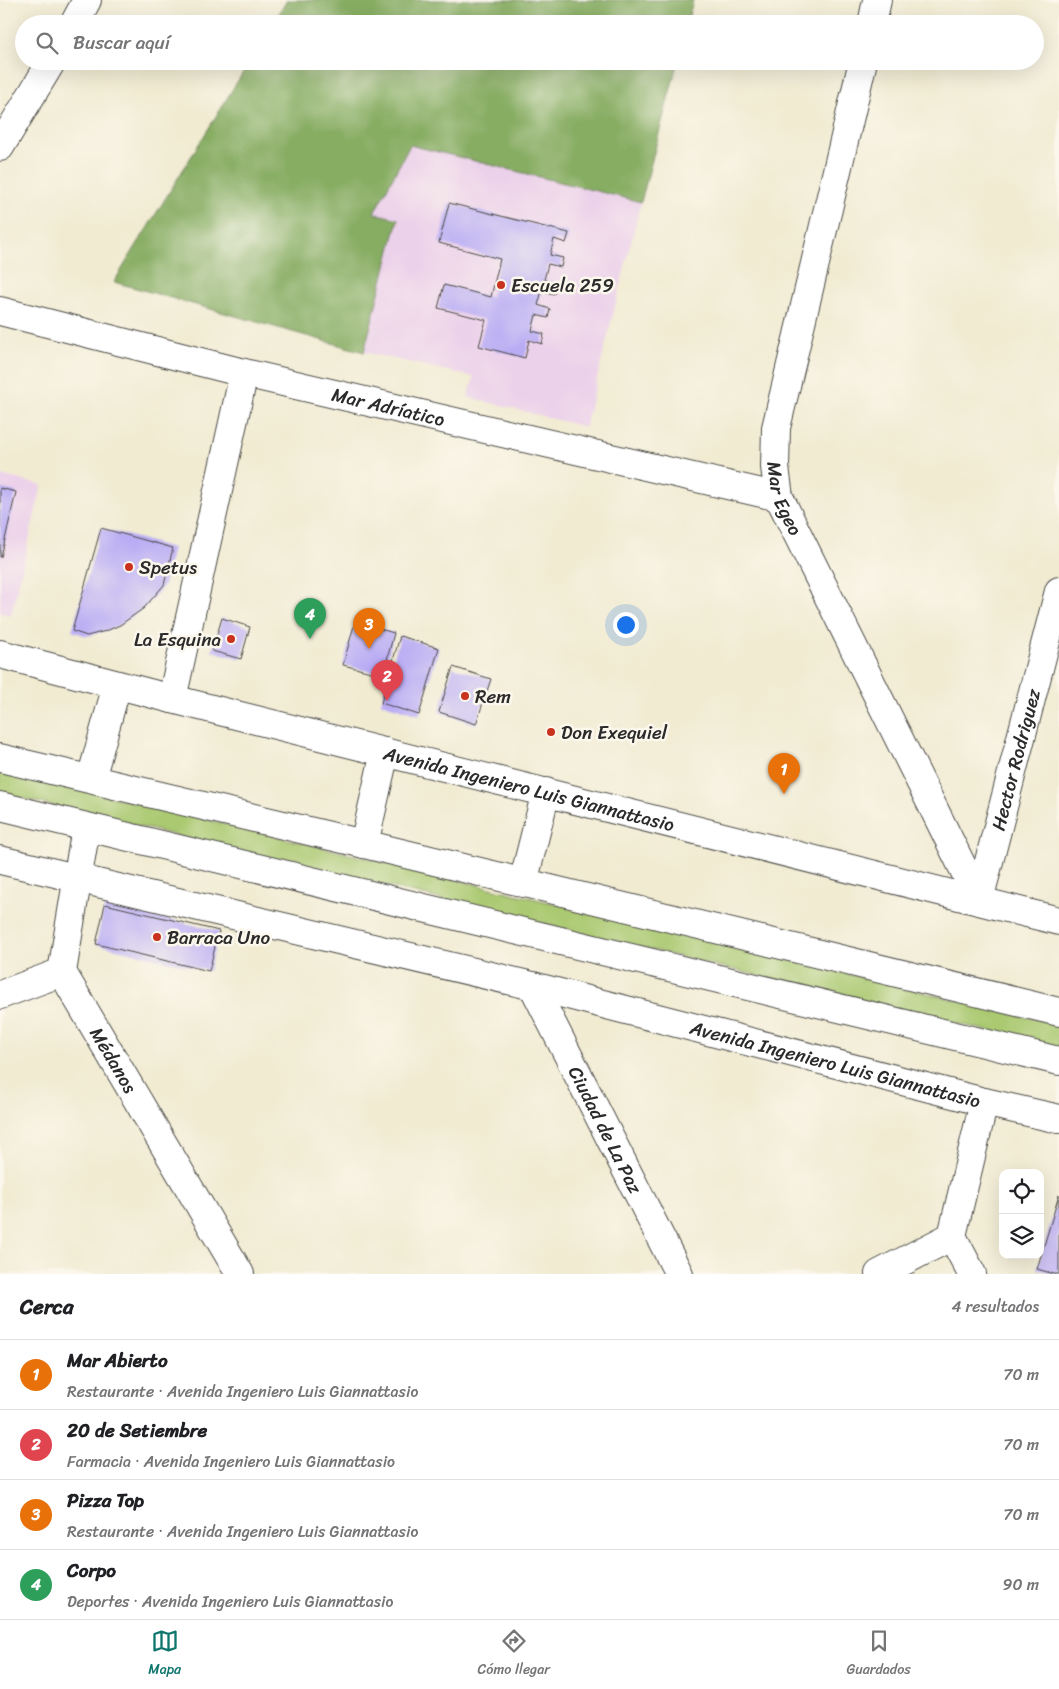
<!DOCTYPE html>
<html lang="es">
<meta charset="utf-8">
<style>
:root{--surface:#fff;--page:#f6f6f6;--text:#202124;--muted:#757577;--line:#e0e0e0;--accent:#0f766e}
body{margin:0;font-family:Sriracha,sans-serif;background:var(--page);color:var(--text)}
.controls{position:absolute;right:15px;bottom:15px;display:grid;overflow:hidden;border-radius:10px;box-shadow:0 5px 20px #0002}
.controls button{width:45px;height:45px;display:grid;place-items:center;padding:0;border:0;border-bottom:1px solid var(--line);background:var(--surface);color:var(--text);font:25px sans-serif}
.you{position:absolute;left:625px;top:624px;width:18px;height:18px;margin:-12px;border:4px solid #fff;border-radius:50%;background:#1a73e8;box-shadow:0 0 0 8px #1a73e833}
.badge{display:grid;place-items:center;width:32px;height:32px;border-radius:50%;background:var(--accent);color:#fff;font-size:16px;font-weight:700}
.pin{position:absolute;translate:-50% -41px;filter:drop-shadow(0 1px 2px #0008)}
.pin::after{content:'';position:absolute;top:26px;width:18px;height:15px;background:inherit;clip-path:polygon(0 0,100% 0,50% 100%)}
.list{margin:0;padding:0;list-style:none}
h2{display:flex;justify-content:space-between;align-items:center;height:65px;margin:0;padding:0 20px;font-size:21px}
h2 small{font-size:16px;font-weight:400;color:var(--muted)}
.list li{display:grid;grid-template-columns:32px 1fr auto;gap:15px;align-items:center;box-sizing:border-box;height:70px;padding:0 20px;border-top:1px solid var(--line)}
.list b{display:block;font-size:19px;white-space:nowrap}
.list p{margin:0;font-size:16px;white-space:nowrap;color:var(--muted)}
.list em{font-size:16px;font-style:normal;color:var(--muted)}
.icon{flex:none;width:28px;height:28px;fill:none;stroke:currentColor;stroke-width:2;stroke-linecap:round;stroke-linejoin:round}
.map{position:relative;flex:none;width:1059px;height:1274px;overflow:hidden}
.search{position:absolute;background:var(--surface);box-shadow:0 5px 20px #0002;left:15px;right:15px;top:15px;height:55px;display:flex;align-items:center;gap:12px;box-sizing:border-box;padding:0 18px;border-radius:28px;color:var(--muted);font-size:19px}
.sheet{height:345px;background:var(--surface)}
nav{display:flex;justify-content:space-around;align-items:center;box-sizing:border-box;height:70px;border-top:1px solid var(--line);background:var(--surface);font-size:14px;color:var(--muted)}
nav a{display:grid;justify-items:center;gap:2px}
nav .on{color:var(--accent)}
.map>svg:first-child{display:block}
.built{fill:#ecd1ea}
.green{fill:#aac971;stroke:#6a7a4e}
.forest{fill:#87ad63;stroke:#596c47}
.building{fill:#b9acf4}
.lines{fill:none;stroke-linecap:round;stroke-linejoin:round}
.minor-casing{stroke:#494844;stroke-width:30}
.major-casing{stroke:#494844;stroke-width:30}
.minor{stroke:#fff;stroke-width:28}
.major{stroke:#fff;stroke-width:28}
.poi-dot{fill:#c8321e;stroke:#fbf7ec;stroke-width:2}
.labels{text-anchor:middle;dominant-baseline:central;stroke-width:5;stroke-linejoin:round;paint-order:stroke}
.poi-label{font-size:19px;fill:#2b2b2b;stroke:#fbf7ec;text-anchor:start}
.street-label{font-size:19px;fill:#2b2b2b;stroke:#fbf7ec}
</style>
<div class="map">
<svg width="1059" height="1274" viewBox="0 0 1059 1274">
<rect width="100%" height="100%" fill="#fbf7ec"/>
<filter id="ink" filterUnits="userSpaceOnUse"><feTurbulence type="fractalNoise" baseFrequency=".02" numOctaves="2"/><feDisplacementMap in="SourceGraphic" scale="10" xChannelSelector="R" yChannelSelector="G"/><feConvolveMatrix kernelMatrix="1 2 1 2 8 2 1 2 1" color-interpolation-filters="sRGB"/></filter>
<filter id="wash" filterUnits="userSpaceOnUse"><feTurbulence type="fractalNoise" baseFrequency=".0096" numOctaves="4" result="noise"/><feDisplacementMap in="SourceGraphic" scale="20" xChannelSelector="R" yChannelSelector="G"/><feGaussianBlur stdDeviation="1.12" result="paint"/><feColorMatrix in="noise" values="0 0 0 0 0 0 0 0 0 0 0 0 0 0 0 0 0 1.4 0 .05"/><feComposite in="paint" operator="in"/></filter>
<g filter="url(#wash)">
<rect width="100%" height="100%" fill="#f1ebd2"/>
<path class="built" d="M410,145l231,57 -56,225 -117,-30 6,-20 -110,-25 34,-133 -24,-6z
M0,475l42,10 -31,130 -11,-3z"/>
<path class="green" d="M0,770l1059,255v23l-1059,-255z"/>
<path class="forest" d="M287,0h406l-6,24h-414z
M250,61h428l-37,141 -231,-57 -36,68 24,6 -34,133 -250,-70z"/>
<g id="blocks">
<path class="building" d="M449,203l120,30 -3,10 -12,-4 -4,16 13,3 -2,9 -13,-3 -4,16 13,3 -3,11 -12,-3 -4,14 12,4 -2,9 -12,-3 -4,16 12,3 -2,10 -13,-4 -4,18 -46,-12 7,-26 -48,-12 6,-23 47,12 9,-38 -61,-16z
M0,488l16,4 -15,65h-1z
M101,528l72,20 -9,37 -20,23 -24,17 -14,6 -19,5 -15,-5z
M222,618l28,9 -9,32 -29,-8z
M355,622l39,11 -11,42 -40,-10z
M400,636l39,12 -20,67 -38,-12z
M453,667l38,12 -15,45 -37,-12z
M105,904l114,27 -10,40 -113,-27z
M1059,1195v79h-5l-17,-5z"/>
</g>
</g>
<g filter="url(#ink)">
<use href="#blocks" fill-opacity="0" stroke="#494844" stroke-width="1"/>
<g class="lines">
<g class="minor-casing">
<g id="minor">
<path d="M74,24l13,-24"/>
<path d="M872,24l5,-24"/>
<path id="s1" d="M863,61l-87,367 -1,39 4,30 200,403"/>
<path d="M0,147l52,-86"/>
<path id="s2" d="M0,311l244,62 535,124"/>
<path id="s3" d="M0,654l172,45 887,222"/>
<path d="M172,699l72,-326"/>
<path d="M91,779l26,-94"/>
<path id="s4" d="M86,827l-24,145 178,302"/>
<path d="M364,844l21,-92"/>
<path id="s5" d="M0,860l533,126 451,116 75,17"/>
<path d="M523,883l23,-91"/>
<path id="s6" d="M979,900l80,-309"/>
<path id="s7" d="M533,986l146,288"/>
<path d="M0,995l62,-23"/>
<path d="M879,1274l73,-38"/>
<path d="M972,1274l-20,-38 32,-134"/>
</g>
</g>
<g class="major-casing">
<path id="major" d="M0,758l364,86 695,168
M0,806l1059,255"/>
</g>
<use href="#minor" class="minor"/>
<use href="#major" class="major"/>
</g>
</g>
<g class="poi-dot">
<circle cx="501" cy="285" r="5"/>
<circle cx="129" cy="567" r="5"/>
<circle cx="231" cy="639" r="5"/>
<circle cx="465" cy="696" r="5"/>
<circle cx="551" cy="732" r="5"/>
<circle cx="157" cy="937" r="5"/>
</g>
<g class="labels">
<g class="poi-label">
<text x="511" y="285">Escuela 259</text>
<text x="139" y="567">Spetus</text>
<text x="221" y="639" text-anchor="end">La Esquina</text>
<text x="475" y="696">Rem</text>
<text x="561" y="732">Don Exequiel</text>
<text x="167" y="937">Barraca Uno</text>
</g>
<g class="street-label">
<text stroke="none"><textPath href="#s2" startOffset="400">Mar Adríatico</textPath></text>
<text stroke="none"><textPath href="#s1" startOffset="449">Mar Egeo</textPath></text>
<text stroke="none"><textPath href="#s6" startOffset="145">Hector Rodriguez</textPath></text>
<text stroke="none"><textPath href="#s3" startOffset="546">Avenida Ingeniero Luis Giannattasio</textPath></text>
<text stroke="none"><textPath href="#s4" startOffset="249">Médanos</textPath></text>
<text stroke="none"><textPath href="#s5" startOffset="860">Avenida Ingeniero Luis Giannattasio</textPath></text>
<text stroke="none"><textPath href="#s7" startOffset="161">Ciudad de La Paz</textPath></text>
</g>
</g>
</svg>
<div class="controls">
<button><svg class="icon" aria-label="locate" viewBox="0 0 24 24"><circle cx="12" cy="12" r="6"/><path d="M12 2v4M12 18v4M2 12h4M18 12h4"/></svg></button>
<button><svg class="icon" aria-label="layers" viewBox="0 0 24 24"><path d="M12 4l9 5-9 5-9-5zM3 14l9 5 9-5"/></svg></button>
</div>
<div class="you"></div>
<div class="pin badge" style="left:784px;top:794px;background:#e8710a">1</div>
<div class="pin badge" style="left:387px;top:701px;background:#e0444e">2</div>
<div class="pin badge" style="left:369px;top:649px;background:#e8710a">3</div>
<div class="pin badge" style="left:310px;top:639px;background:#2e9e5b">4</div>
<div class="search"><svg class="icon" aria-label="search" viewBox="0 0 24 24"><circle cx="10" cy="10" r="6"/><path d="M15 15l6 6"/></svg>Buscar aquí</div>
</div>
<section class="sheet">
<h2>Cerca<small>4 resultados</small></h2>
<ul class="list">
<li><span class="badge" style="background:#e8710a">1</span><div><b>Mar Abierto</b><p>Restaurante · Avenida Ingeniero Luis Giannattasio</p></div><em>70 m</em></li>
<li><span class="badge" style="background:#e0444e">2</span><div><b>20 de Setiembre</b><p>Farmacia · Avenida Ingeniero Luis Giannattasio</p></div><em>70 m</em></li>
<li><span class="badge" style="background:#e8710a">3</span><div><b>Pizza Top</b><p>Restaurante · Avenida Ingeniero Luis Giannattasio</p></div><em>70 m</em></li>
<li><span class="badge" style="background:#2e9e5b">4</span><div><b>Corpo</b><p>Deportes · Avenida Ingeniero Luis Giannattasio</p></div><em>90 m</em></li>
</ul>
</section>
<nav>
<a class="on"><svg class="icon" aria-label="map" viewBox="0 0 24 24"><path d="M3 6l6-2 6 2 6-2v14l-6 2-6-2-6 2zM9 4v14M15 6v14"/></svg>Mapa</a>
<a><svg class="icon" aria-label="directions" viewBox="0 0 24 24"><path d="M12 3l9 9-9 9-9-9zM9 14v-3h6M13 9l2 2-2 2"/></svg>Cómo llegar</a>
<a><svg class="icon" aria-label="saved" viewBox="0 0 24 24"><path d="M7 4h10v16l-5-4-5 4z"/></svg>Guardados</a>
</nav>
